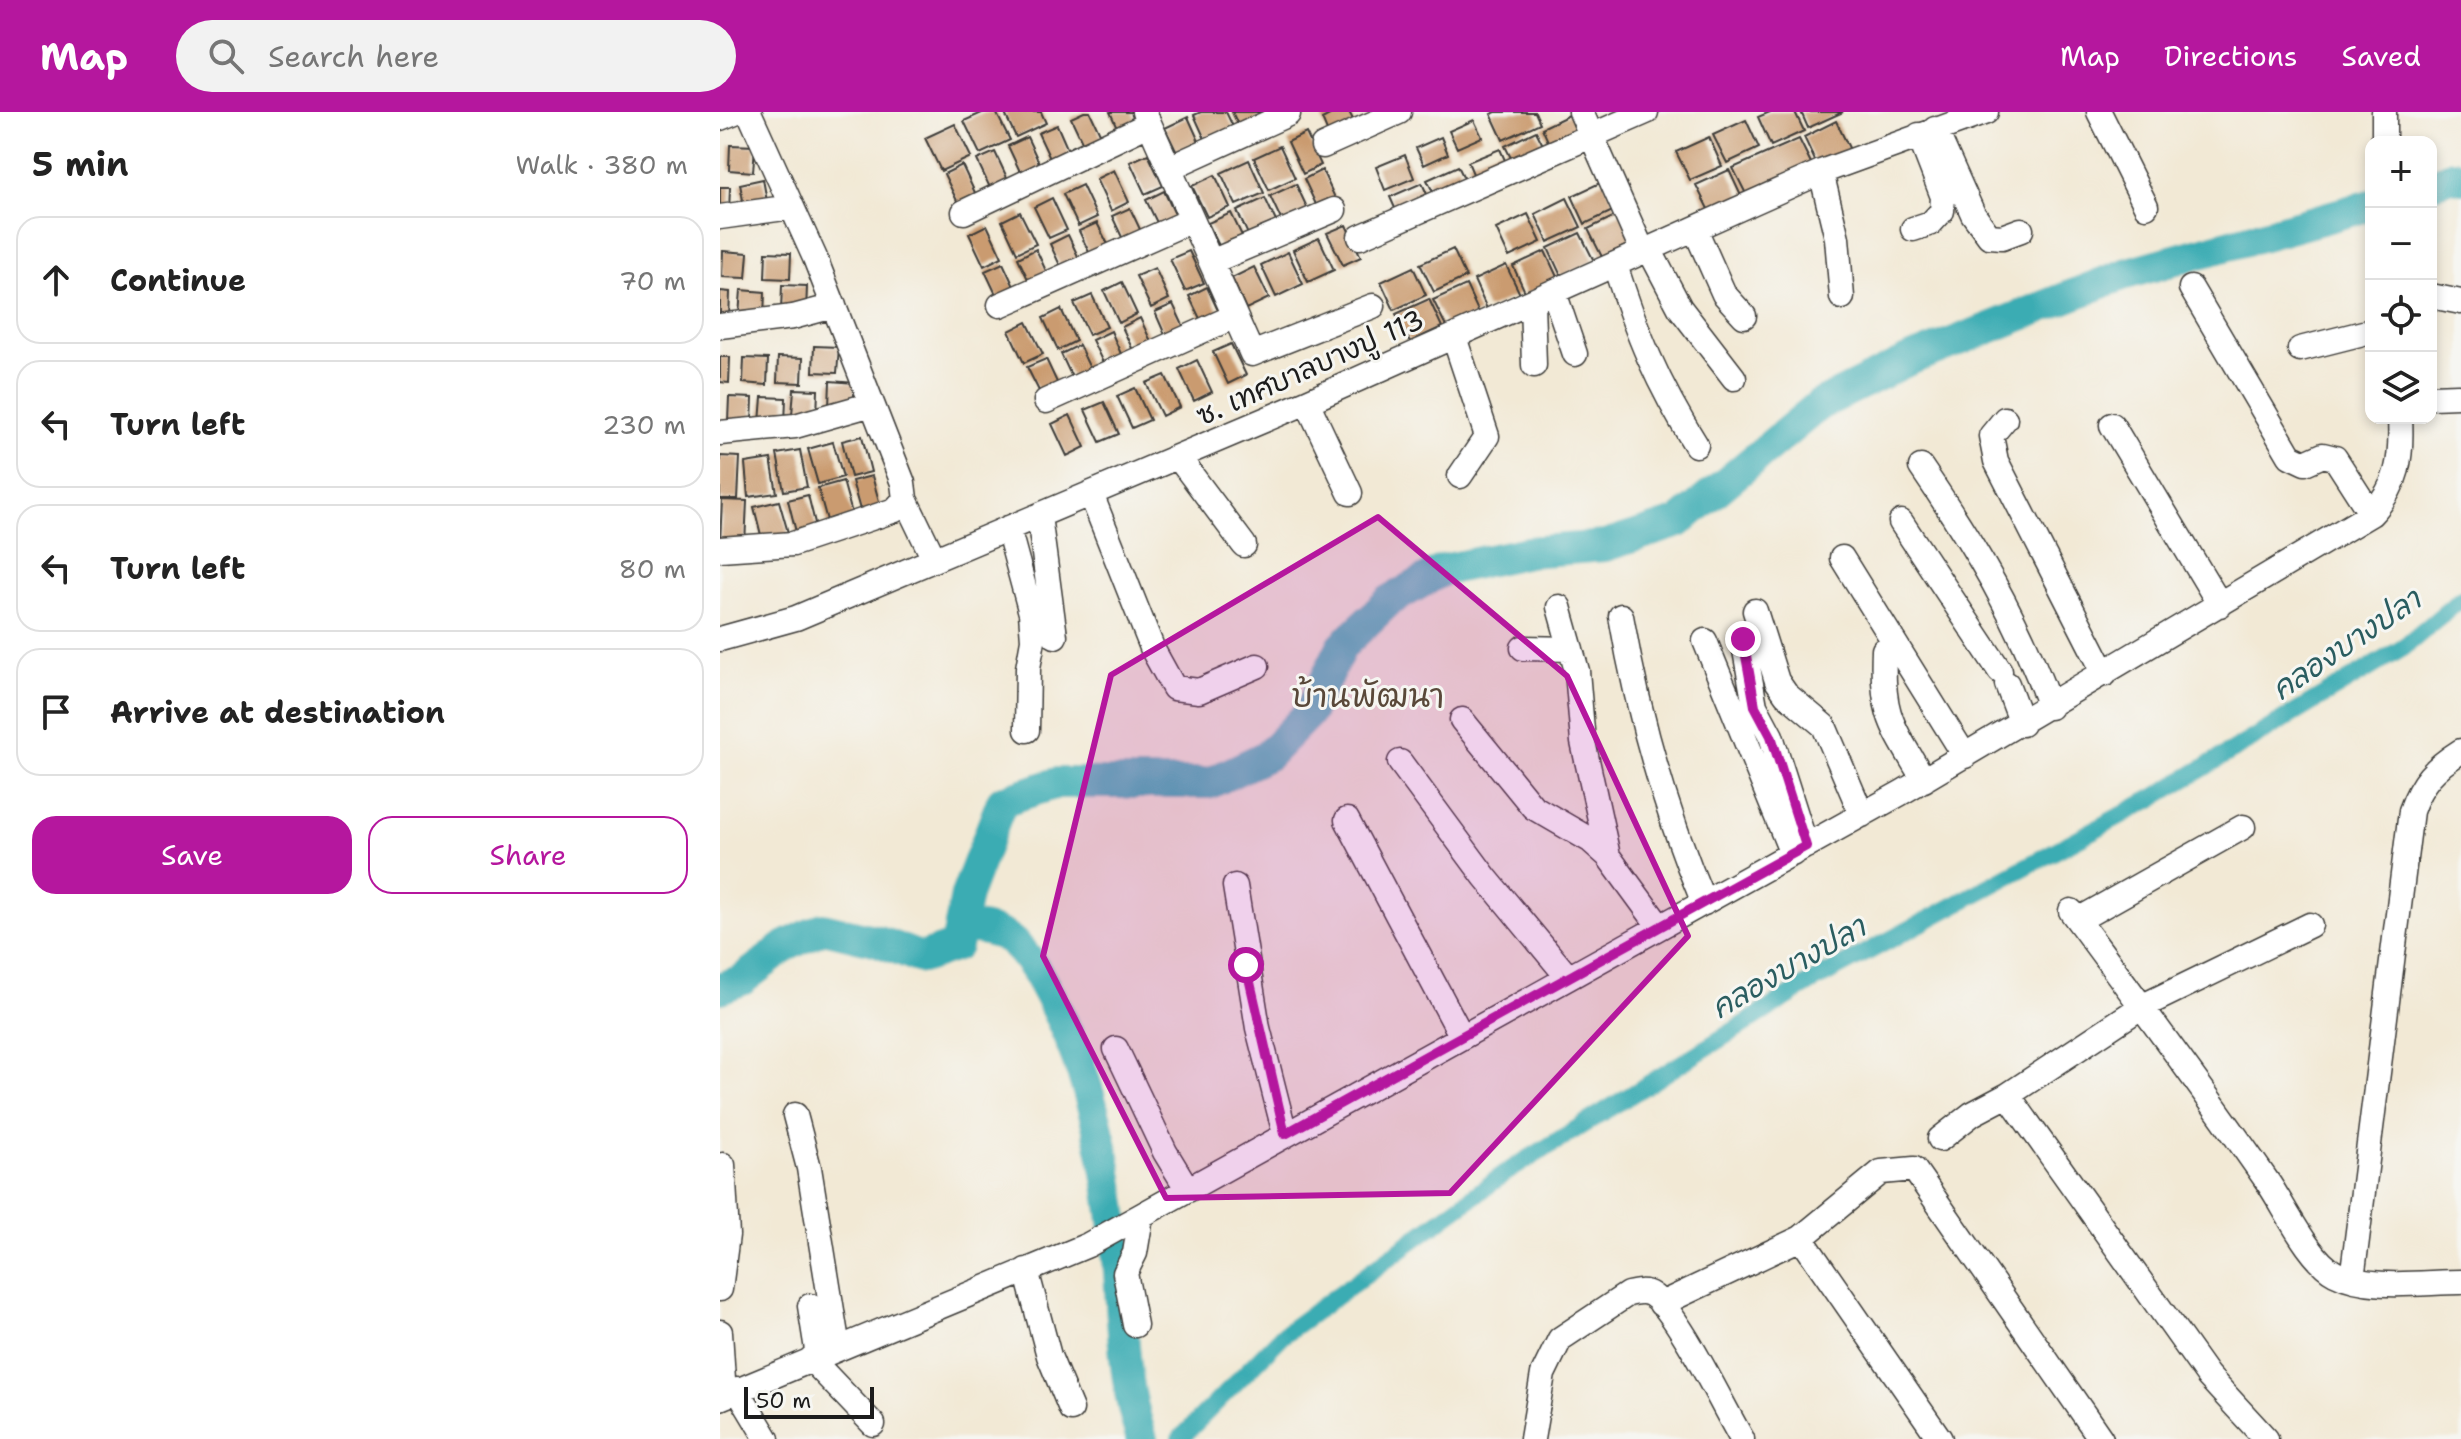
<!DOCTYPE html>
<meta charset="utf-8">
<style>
:root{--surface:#fff;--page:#f2f2f2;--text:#222;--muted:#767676;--line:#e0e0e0;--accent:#b5179e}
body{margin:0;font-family:"Shantell Sans","Playpen Sans Thai",sans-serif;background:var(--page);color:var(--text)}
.controls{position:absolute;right:24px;top:24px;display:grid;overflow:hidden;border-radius:16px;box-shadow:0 4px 12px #0003}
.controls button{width:72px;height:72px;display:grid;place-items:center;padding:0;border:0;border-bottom:2px solid var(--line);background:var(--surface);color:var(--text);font:40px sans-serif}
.scale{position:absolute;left:24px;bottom:20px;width:130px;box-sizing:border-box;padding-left:8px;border:4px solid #1c1c1c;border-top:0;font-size:22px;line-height:28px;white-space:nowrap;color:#1c1c1c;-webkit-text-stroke:6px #f6f6f2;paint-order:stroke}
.stop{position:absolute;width:24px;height:24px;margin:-18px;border:6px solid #b5179e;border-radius:50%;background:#fff}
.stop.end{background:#b5179e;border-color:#fff;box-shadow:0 2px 8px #0008}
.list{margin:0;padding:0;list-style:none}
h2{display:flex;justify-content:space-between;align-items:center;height:104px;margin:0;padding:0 32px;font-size:34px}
h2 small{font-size:26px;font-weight:400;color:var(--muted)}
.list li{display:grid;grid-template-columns:52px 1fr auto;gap:24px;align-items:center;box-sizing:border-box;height:128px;margin:0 16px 16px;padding:0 16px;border:2px solid var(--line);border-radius:24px}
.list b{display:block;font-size:30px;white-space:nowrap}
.list em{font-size:26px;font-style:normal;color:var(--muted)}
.actions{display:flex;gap:16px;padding:24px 32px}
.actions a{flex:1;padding:18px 0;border:2px solid var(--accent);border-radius:24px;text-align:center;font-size:28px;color:var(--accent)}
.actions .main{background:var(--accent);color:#fff}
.icon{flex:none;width:44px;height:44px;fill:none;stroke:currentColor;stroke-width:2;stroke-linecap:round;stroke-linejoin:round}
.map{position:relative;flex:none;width:1741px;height:1327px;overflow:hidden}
header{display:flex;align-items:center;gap:48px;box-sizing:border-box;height:112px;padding:0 40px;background:var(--accent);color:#fff}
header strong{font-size:38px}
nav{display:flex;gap:44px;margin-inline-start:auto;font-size:28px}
.search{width:560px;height:72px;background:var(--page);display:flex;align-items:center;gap:20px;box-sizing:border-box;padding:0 28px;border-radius:44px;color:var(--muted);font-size:30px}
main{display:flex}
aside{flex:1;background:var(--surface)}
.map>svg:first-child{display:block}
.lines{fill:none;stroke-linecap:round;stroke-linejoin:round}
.canal{stroke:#3aacb3;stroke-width:18}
.river{stroke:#3aacb3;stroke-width:32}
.building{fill:#ca9b6f}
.minor-casing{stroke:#3c3b38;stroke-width:27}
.minor{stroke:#fff;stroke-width:24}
.route{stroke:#b5179e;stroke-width:10}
.marked{fill:#b5179e;fill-opacity:0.2;stroke:#b5179e;stroke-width:6;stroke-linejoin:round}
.labels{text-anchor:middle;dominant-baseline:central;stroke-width:6;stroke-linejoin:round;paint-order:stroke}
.street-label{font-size:28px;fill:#1c1c1c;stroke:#f6f6f2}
.water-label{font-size:30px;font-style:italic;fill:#2a5d60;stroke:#f6f6f2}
.quarter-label{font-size:32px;fill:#594839;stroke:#f6f6f2}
</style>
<header>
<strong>Map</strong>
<div class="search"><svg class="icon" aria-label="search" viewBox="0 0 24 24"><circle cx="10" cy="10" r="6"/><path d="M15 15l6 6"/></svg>Search here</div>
<nav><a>Map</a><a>Directions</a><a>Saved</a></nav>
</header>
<main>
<aside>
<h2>5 min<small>Walk · 380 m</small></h2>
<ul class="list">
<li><svg class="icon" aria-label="ahead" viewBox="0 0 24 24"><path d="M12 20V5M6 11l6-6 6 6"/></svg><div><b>Continue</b></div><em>70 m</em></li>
<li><svg class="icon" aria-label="left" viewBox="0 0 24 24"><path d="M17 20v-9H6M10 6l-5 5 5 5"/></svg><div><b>Turn left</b></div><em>230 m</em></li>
<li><svg class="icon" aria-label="left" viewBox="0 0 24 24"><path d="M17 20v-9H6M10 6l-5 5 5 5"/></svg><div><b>Turn left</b></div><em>80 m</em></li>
<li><svg class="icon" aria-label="arrive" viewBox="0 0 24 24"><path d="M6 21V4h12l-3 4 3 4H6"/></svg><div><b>Arrive at destination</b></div></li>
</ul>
<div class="actions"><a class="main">Save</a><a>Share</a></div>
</aside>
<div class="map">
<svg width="1741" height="1327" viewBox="0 0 1741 1327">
<rect width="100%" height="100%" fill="#f6f6f2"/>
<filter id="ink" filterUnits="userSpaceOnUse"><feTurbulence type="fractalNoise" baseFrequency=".0125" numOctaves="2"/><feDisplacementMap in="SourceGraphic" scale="16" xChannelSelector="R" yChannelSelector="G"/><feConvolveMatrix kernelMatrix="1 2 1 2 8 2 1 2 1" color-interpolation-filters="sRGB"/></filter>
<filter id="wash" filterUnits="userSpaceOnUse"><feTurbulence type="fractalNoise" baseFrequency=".006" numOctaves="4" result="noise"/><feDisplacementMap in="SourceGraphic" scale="32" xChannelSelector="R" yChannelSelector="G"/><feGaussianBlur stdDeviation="1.8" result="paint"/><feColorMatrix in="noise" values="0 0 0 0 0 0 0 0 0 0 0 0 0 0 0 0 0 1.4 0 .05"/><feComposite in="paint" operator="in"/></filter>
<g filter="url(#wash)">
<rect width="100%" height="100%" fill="#f2e9d5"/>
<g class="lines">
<path class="canal" d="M460,1327l103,-104 221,-161 306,-191 345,-186 248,-149 58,-49"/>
<path class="river" d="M1711,71l23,-8 7,3
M240,813c13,3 36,5 47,13 22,16 36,45 48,69 38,76 56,168 63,252 5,60 4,123 24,180
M0,876l22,-8 44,-34 37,-18 55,13 43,17 35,-12 10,-51 36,-94 55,-18h153l58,-28 41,-42 33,-67 47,-45 54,-31 85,-18 77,-6 74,-24 140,-117 88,-44 218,-87 246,-69"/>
</g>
<g id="blocks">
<path class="building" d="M264,0h12l14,28 -30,14 -16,-33z
M284,0h37l5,11 -30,14z
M364,0h6l14,30 -18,8 -15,-32z
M390,0h22l6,13 -18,9z
M481,0h25l11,23 -28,13 -15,-33z
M512,0h32l-22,21z
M615,0h14l8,15 -27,11 -8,-19z
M776,0h39l5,11 -37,17 -12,-26z
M1050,0h25l9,19 -33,15 -13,-29z
M1081,0h42l-35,16z
M853,1l9,20 -31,15 -9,-20z
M468,5l14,31 -22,11 -15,-31z
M754,8l8,17 -25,11 -8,-17z
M1026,8l13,28 -32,15 -14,-28z
M1116,9l14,29 -33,15 -13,-28z
M235,12l16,33 -30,14 -16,-33z
M337,13l14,32 -18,8 -15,-32z
M816,19l10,20 -31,15 -10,-20z
M586,21l15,32 -18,9 -15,-32z
M307,25l15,32 -19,9 -15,-32z
M721,25l7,17 -24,11 -8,-17z
M989,25l13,29 -32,14 -14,-28z
M1079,27l14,28 -66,29 -14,-28z
M10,33l25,1 -2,26 -24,-2z
M560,34l15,32 -26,12 -15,-32z
M780,37l8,18 -32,14 -8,-19z
M275,40l15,32 -18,8 -15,-32z
M428,42l15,32 -18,8 -15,-32z
M685,43l9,23 -29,12 -9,-23z
M529,48l15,33 -28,12 -15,-32z
M242,53l15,32 -18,8 -15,-31z
M738,54l10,20 -31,14 -10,-20z
M394,58l15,32 -18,9 -15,-32z
M602,58l15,32 -18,9 -15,-32z
M1009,58l13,28 -32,15 -14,-28z
M495,63l15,32 -23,10 -15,-31z
M43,67l5,28 -23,4 -5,-27z
M884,69l13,28 -32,15 -13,-28z
M702,71l8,18 -32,14 -8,-18z
M576,72l15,32 -26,12 -15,-32z
M362,73l15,32 -19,9 -15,-32z
M0,75h10l-1,26 -9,-1z
M444,79l15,32 -18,8 -15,-31z
M332,86l15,32 -18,8 -15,-31z
M545,86l15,32 -28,13 -15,-32z
M847,86l14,29 -33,15 -13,-28z
M410,96l15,32 -18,8 -15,-32z
M300,100l16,32 -19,9 -15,-32z
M511,101l15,31 -23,10 -15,-31z
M901,101l13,29 -32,15 -14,-28z
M808,102l13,28 -32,15 -13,-28z
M377,111l16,31 -19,9 -15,-32z
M267,113l15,32 -18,9 -15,-32z
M626,113l15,32 -18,8 -16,-32z
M860,121l14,28 -33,15 -13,-28z
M348,123l15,32 -18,9 -15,-32z
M599,126l15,32 -26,12 -15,-32z
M316,137l15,33 -18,8 -15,-32z
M733,137l13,28 -32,15 -14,-28z
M3,139l25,2 -2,25 -24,-1z
M469,139l15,32 -19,8 -15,-32z
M825,139l13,28 -32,15 -13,-28z
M46,140l25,1 -1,26 -25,-1z
M568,140l15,32 -27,13 -15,-32z
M283,151l15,32 -18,8 -15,-32z
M786,153l14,29 -33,15 -13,-29z
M534,155l15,31 -23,11 -14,-31z
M693,155l13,28 -32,15 -13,-28z
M435,156l14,31 -18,9 -15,-32z
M402,170l15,32 -18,9 -15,-32z
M62,173l25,1 -1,26 -25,-1z
M746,173l13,28 -32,15 -14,-28z
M487,175l15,32 -18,8 -15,-31z
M21,178l24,2 -1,25 -25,-1z
M0,179l10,1 -1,26 -9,-1z
M372,183l15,32 -18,8 -15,-32z
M709,187l13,28 -32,15 -14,-28z
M453,192l15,32 -19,8 -14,-32z
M341,197l15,32 -18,9 -15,-32z
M420,206l15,32 -18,9 -15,-32z
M307,210l16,32 -19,9 -15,-32z
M391,219l14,32 -18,8 -15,-31z
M511,232l15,31 -18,9 -15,-32z
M359,233l15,32 -18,9 -15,-32z
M94,234l25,1 -2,26 -24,-1z
M0,245h10l-1,26 -9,-1z
M58,245l25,1 -1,25 -25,-1z
M24,246l24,1 -1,26 -24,-2z
M326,247l15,32 -18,8 -16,-32z
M477,248l15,32 -18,9 -15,-32z
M445,263l15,32 -18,9 -16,-33z
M110,269l25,2 -2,25 -24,-1z
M415,276l15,32 -18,8 -15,-32z
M74,277l24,1 -1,26 -25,-1z
M9,285l24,1 -1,25 -24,-1z
M42,285l24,1 -1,26 -25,-1z
M384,290l15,32 -19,8 -15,-32z
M350,303l15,32 -18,9 -15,-32z
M142,324l9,36 -20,5 -9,-36z
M113,330l10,35 -25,7 -10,-35z
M80,338l7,37 -23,4 -7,-37z
M0,344l20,1 -2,42h-18z
M51,347l6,34 -29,4 -3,-34z
M152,364l10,36 -20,5 -10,-36z
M123,369l10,36 -25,7 -10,-36z
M88,383l9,36 -20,5 -9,-36z
M2,388l25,1 -2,43 -25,-1z
M59,389l10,35 -26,7 -9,-36z"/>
</g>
</g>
<g filter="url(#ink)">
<use href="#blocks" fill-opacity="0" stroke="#3c3b38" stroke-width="2"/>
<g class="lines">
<g class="minor-casing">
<path id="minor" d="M424,0l108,242 121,-48
M861,0l62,140
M1379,0l47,94
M1664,0v30
M0,6l15,-6
M1215,17l38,85 16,22 13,1 19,-7
M603,34l76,-34
M449,56l119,-54
M1101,60l16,66 5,59
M244,100l185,-88
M0,105l72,-10
M975,117l29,65 20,22
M1193,117l18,-6 11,-12 1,-14 -24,-62
M640,125l286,-125
M929,137l31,59 54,70
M491,150l123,-52
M895,153c22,69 42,118 81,180
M1471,176l99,168 15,7 18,-8 12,3 36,56
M834,180l21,62
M1711,184l30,6
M812,190l2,63
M280,193l192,-85
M0,214l73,-9 41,-11
M734,225l33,99 -27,40
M1580,237l71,-18
M1711,285l27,-1
M326,289l189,-85
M587,290l43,91
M1285,307l-14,17 5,25 109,213
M1392,313l108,180
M0,321l75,-7 77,-22
M458,345l66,88
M1201,355c52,76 98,152 129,240
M371,382l62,156 21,38 25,3 58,-25
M185,387l29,60
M319,404l16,120
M1181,410l99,149
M288,416l23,85 2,27 -5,28 -1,62
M0,437l73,-5 102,-34 10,-11 -2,-16 -88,-225 -66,-146
M1122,446l123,198
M839,495l18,64 6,71 25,114
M1035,499l22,70 9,13 38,32 38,89
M901,504c17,98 44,195 83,287
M1041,520l-18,7 12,67 16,30 35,110
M0,527l76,-21 511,-216 514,-230 165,-60
M985,529l87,213
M803,536l48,1
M1164,538c-3,66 8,75 40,130
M1287,572l15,40
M742,608l71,87 57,33 18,16 52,71
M680,650l85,115 82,99
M627,708l114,215
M515,774l23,142 27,106
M1351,799c66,89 133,179 196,270 17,24 42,79 68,92 35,18 88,9 126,9
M1358,808l165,-93
M396,937l49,103 23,38
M1288,983l200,281 58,63
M75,1003l14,53 29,180
M1220,1027l32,-25 36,-19 133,-88 169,-82
M1081,1126l139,201
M306,1158l23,86 22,53
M1632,1167l59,-468c10,-29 23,-43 50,-60
M0,1177l7,-54 -4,-70
M941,1192l140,-66 80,-66 33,-3 187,270
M90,1194l8,50
M415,1213l-10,-52 10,-20 6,-36
M0,1220l4,63
M91,1247l62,65
M17,1277l30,50
M0,1286l368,-153 813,-452 470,-279c28,-29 31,-57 29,-96
M812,1327l11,-65 17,-35 68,-45c8,-2 17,-4 24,1 25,15 72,114 90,144"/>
</g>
<use href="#minor" class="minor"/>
</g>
</g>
<g class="lines" filter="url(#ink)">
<path class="route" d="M526,853l39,169 521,-288 -35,-110 -16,-30 -12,-67"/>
</g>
<path class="marked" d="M658,405l189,159 121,260 -238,257 -284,5 -123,-242 68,-281z"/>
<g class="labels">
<g class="street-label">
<text transform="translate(590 255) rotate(-24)">ซ. เทศบาลบางปู 113</text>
</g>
<g class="water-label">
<text transform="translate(1626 532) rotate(-34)">คลองบางปลา</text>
<text transform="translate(1068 855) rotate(-30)">คลองบางปลา</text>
</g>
<g class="quarter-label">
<text x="648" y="583">บ้านพัฒนา</text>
</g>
</g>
</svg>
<div class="controls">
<button>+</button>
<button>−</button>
<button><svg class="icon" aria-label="locate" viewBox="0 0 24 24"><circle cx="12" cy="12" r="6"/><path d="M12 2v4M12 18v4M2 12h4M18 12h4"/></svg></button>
<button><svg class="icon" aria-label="layers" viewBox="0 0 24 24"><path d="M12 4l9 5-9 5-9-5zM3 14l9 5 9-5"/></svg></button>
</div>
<div class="scale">50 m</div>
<div class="stop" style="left:526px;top:853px"></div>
<div class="stop end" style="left:1023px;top:527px"></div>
</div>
</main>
